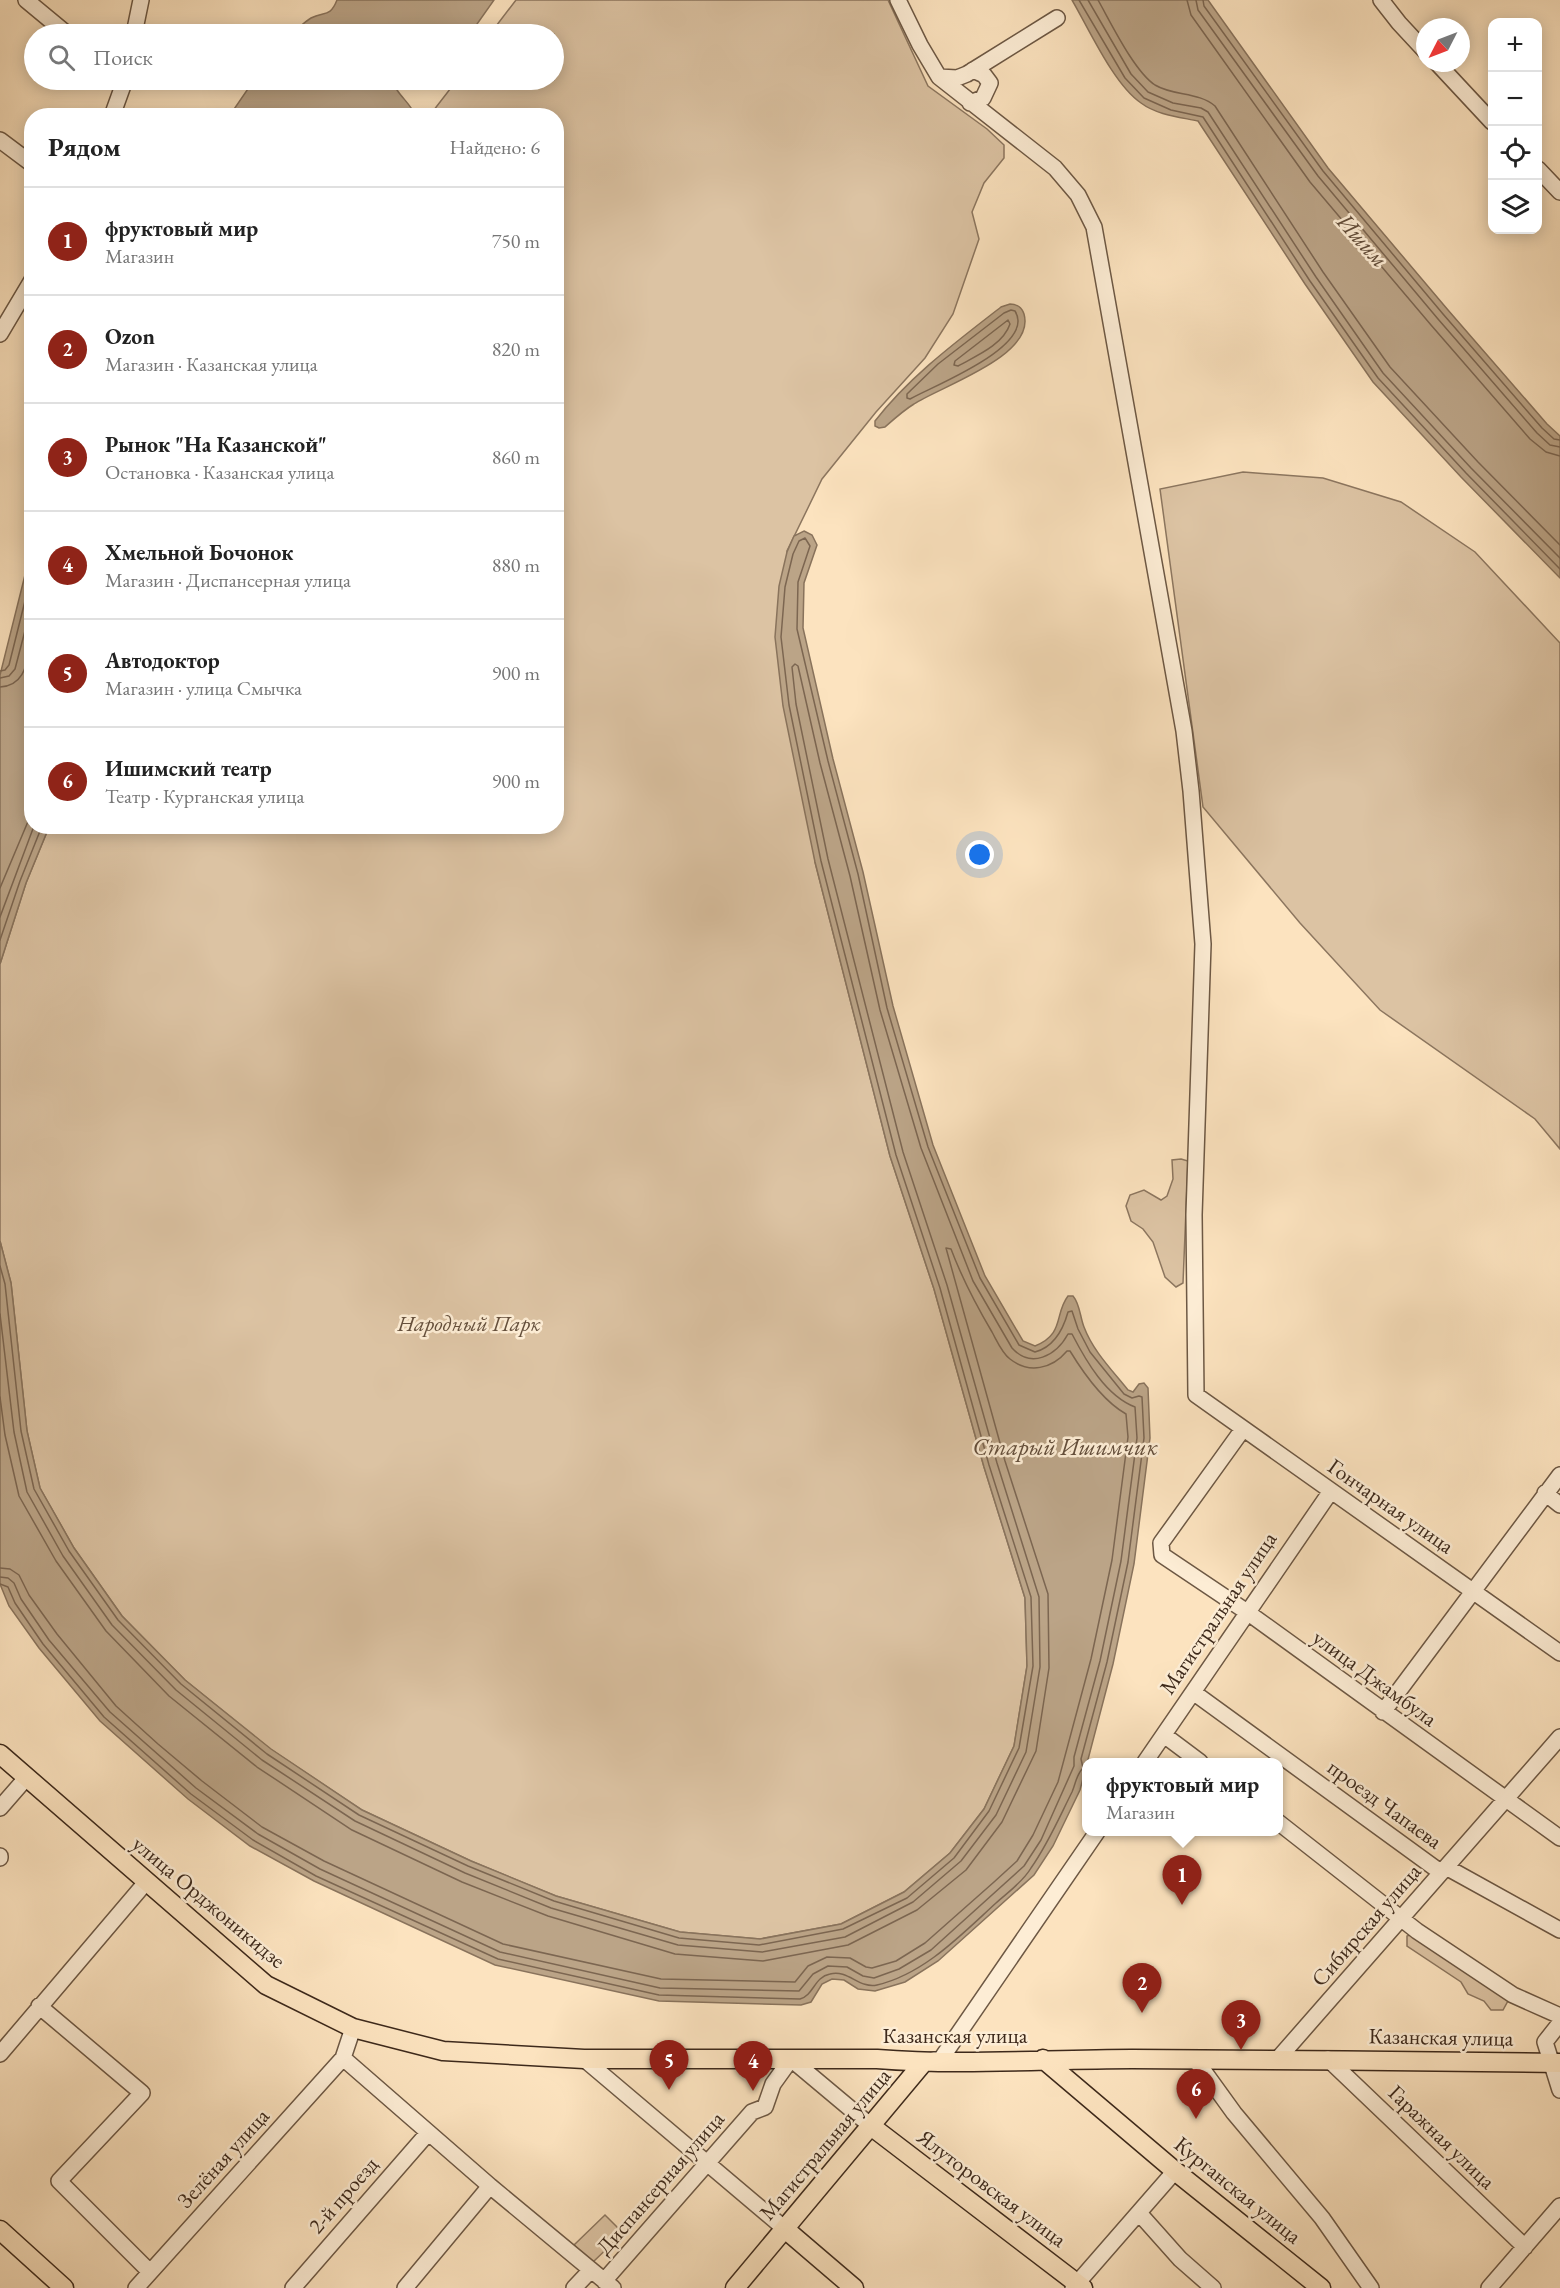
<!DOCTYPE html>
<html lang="ru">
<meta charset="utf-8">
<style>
:root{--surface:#fff;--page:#f6f6f6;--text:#222;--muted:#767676;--line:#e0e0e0;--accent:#8f2418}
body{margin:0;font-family:"EB Garamond",serif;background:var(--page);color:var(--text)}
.controls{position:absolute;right:18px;top:18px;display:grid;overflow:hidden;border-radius:12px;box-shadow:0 3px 15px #0003}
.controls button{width:54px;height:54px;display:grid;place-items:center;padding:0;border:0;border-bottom:2px solid var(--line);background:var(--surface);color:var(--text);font:30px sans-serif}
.compass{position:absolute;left:1416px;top:18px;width:54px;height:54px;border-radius:50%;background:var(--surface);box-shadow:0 3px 15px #0003;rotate:228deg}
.you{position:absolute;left:980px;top:855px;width:21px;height:21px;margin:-15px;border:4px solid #fff;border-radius:50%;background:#1a73e8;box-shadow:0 0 0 9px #1a73e833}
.badge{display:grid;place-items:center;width:39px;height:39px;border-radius:50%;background:var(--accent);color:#fff;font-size:20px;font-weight:700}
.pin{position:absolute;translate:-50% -50px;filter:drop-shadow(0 2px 3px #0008)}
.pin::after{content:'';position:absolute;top:32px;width:21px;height:18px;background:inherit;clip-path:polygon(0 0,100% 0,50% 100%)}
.popup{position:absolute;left:1082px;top:1758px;width:201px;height:78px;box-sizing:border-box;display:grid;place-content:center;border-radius:12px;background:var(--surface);filter:drop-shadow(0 2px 4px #0005);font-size:20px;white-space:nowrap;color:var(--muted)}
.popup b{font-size:22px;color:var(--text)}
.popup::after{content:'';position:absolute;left:50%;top:100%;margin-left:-12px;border:12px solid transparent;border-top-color:var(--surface)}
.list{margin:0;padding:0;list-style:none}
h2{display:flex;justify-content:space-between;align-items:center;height:78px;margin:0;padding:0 24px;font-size:26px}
h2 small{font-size:20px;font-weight:400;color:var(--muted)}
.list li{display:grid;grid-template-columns:39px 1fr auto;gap:18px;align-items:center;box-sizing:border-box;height:108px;padding:0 24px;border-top:2px solid var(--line)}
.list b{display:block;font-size:22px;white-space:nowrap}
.list p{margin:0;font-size:20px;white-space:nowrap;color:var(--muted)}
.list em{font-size:20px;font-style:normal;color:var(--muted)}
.icon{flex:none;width:33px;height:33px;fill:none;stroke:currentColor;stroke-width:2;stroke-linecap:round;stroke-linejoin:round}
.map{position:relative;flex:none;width:1560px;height:2288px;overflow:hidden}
.search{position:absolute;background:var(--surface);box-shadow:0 3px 15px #0003;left:24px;top:24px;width:540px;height:66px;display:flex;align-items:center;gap:15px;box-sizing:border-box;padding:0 21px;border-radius:33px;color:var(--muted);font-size:22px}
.panel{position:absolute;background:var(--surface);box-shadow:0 3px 15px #0003;left:24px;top:108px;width:540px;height:726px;border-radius:24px}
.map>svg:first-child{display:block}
.green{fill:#dcc3a3;stroke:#8c765f;stroke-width:1.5}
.water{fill:#bba487;stroke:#89735c;stroke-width:1.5}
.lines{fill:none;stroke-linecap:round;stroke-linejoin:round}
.shore{stroke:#7c6651;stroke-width:1.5}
.minor-casing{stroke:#6d5844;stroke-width:18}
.major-casing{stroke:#3d291b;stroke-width:21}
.minor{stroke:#fdedd5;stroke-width:15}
.major{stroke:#fce3bf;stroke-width:18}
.labels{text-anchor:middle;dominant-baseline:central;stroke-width:5;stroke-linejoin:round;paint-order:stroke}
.park-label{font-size:22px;font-style:italic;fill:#65503d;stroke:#fdedd5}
.street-label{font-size:22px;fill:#3d291b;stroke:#fdedd5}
.water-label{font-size:24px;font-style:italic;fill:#634e3b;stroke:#fdedd5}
</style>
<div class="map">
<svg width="1560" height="2288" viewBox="0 0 1560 2288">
<rect width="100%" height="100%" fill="#fce3bf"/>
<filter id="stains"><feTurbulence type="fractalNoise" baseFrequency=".00333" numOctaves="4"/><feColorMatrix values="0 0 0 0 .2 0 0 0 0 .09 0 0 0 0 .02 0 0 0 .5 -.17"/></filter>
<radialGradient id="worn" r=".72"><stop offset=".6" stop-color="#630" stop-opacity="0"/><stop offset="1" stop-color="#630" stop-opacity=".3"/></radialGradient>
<path class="green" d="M516,0h372l40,86 59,43 17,16v13l-20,25 -12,29 7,27 -26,75 -28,44 -49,54 -54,67 -35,72 28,311 75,294 44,133 50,178 41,131 2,68 -13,80 -30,63 -34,44 -46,39 -63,32 -81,15 -80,-7 -124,-36 -85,-35 -109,-51 -92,-61 -85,-69 -63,-64 -48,-68 -34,-60 -13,-57 -16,-148 -11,-42v-277l26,-81 23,-56 507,-1v-710l-126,-1 27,-35h97v-46h-64z
M1243,472l80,6 78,24 74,50 85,91v506l-25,-30 -155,-109 -80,-87 -97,-116 -43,-318z
M1181,1159l7,2 -5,122 -7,4 -11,-10 -12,-35 -10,-13 -12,-8 -5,-15 4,-11 14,-5 17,10 6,-4 6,-17 -1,-19z
M1413,1934l96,65 -6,11h-12l-7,-9 -16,-7 -7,-12 -54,-36v-10z
M605,2215l18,18 -31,30 -18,-18z"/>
<path class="water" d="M337,0h157l-24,34h-178c6,-5 12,-12 19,-16 13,-7 19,0 26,-18z
M1072,0h136l120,168 120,142 99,114 13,12v142l-99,-101 -88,-95 -68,-98 -107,-163c-19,-4 -41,-6 -57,-18 -27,-18 -52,-74 -69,-103z
M254,80h144l-1,10c6,9 14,15 18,25h-185z
M1010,304c6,0 12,3 14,10 12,42 -83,72 -110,90 -10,6 -20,15 -29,23l-6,1 -4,-2v-5c35,-45 81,-79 126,-114z
M804,531l8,4 5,10 -13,38 -1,45 30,131 30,113 30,134 40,139 52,131 38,65 12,5c30,-12 19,-32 33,-50h5c7,8 7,21 11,31 9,24 28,43 44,63l5,2 6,-8 5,-1 4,5 2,50 -16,126 -21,100 -33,126 -27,56 -19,29 -96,86 -33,21 -30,9 -17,-2 -14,-9 -12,-1 -10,5 -11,18 -10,3 -142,-4 -164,-36 -181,-84 -64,-35 -62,-47 -88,-78 -61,-73 -30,-42 -9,-22v-343l11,42 16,148 13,57 34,60 48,68 63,64 86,69 91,61 109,51 85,35 124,36 80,7 81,-15 63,-32 46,-39 34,-44 30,-63 13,-80 -2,-68 -41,-131 -50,-178 -44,-133 -75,-294 -32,-156 -8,-69 4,-51 8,-34 7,-16z
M31,556l1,270 17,1 -23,56 -26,81v-289l27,-108z"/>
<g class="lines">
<path class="shore" d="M1079,0l46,78 19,20 27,12 32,7 107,164 68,97 88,95 94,96
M1088,0l43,74 17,18 25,11 28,5 7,4 108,165 67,96 88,95 89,90
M1098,0c13,23 36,71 57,85 18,11 44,7 60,21l108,166 67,95 88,95 82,83
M1187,0l4,15 119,167 121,143 99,114 16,13 14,4
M1196,0l2,10 120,166 120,143 99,114 13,12 10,2
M1203,0l1,6 119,165 120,143 99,114 12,11 6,1
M1011,310l4,1c22,35 -82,75 -105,88l-3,-1v-4l31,-30 66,-51z
M1008,320l2,4c-7,21 -34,32 -52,42l-4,-1 1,-4z
M0,671l5,-1 4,-5 23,-92
M0,678l9,-2 6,-7 17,-65
M0,687c25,-1 27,-25 32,-45
M0,888l32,-76
M0,917l34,-91
M0,940l20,-59 22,-55
M0,1266l5,18 16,147 13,58 35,62 49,69 63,64 86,70 92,61 109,51 86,35 125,37 80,7 84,-16 64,-31 47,-40 35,-47 30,-63 14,-82 -2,-69 -42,-132 -49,-177 -44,-133 -75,-294 -32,-156 -8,-68 4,-50 8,-33 6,-13 6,-3 5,8 -12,36 -1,47 31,132 30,113 29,134 41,139 52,131 39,67 16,7c19,-5 28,-22 33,-40l4,-1 6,18 12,23 34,42 8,4 7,-2 3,1 2,41 -16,124 -21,100 -26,97 2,9c-7,7 -7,15 -11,24 -13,26 -24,52 -41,76 -8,14 -24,25 -35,35 -35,32 -72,71 -119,82 -18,4 -29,-16 -47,-11 -16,3 -16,21 -30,25l-141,-4 -161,-36 -182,-83 -63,-36 -62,-46 -87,-77 -61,-73 -28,-41 -7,-16 -8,-3
M0,1314l14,118 13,60 36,64 49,69 64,65 86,70 93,61 110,52 86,35 127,37 84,7 83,-15 68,-35 48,-41 35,-46 30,-63 14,-85 -1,-70 -42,-134 -50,-178 -44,-133 -75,-293 -32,-155 -4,-37 3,-3 3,2 22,97 30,113 30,134 41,138 52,133 39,67c19,21 44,8 56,-14h4c14,27 34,62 63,73l2,31 -16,123 -21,100 -26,96v9l-33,74 -17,26 -93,84 -32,19 -25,9 -11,-2 -16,-9 -19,-1 -15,8 -14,17 -139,-3 -160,-36 -180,-83 -62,-35 -62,-46 -86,-76 -61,-72 -28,-41 -7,-16 -6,-5 -8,-1
M0,1397l5,38 14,61 37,65 50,70 63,65 88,71 95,63 110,52 86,34 127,38 88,7 85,-16 69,-35 49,-40 36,-48 34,-71 13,-83 -1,-74 -43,-133 -59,-213 5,1c11,29 25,56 41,83 5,9 10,21 18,27 19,15 42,10 57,-8h3c14,23 33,50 56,63l2,23 -16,123 -21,99 -33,123 -25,53 -16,26 -23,21 -69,61 -29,18 -24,7 -6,-1 -16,-9 -23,-1 -19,9 -13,16 -134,-3 -158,-35 -179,-83 -62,-34 -60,-46 -44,-37 -42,-38 -59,-72 -28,-39 -10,-20 -9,-6 -10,-1"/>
<g class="minor-casing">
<path id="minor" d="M26,0l41,34
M898,0l22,45 19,32 116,91 23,27 16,32 90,504 7,60 12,153 -9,271 2,180 364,258
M1381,0l18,23 26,28
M134,34l7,-34
M1437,63l55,59
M939,77l18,1 10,-4 90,-56
M970,103l13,-5 7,-15 -6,-8 -11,-5
M112,116l13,-36
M0,140l32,24
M1538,169l22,23
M0,334l32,-54
M1243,1429l-82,114 1,12 85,57 313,226
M1545,1493l15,12
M1193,1692l246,179 7,-4 114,63
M1383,1712l177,-237
M1164,1735l36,27
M1145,1762l186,-271
M0,1808l27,-31
M1278,1822l139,109 96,64 47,21
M0,1856v2
M39,2006l103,87 -83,88 91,91
M1560,2023l-15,19 15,48
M353,2028l-10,30 147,128 123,102
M0,2054l147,-173
M584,2059l201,170
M1195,2059l39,54 88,105 49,70
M1328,2059l197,188
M929,2061l12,-2 156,-227
M1276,2061l284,-324
M1139,2213l41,46 33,29
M604,2281l148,-169 13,-5 8,-23 18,-25 80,67
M136,2288l207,-230
M293,2288l135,-155
M405,2288l85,-102
M574,2288l17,-18
M1073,2288l102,-117
M1489,2288l71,-82"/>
</g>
<g class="major-casing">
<path id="major" d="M0,1754l266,231 87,43 90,23 141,8h293c84,7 170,0 255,0 143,0 285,3 428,4
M1043,2059l132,112 146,117
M871,2126l212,162
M785,2229l69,59
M0,2230l64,58
M735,2288l188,-225"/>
</g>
<use href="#minor" class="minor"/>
<use href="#major" class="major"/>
</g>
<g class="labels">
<g class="park-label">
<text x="469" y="1323">Народный Парк</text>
</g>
<g class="street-label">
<text transform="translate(1391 1506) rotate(35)">Гончарная улица</text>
<text transform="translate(1218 1613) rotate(-56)">Магистральная улица</text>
<text transform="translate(1375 1678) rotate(36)">улица Джамбула</text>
<text transform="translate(1385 1804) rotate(36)">проезд Чапаева</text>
<text transform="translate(209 1902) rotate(40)">улица Орджоникидзе</text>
<text transform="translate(1366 1925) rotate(-49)">Сибирская улица</text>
<text x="955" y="2035">Казанская улица</text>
<text transform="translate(1441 2037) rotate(1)">Казанская улица</text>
<text transform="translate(1442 2137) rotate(44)">Гаражная улица</text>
<text transform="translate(825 2144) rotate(-50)">Магистральная улица</text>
<text transform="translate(223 2158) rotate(-48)">Зелёная улица</text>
<text transform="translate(660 2183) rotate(-49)">Диспансерная улица</text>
<text transform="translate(992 2188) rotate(37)">Ялуторовская улица</text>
<text transform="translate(1238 2190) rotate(39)">Курганская улица</text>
<text transform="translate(343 2195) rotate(-49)">2-й проезд</text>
</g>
<g class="water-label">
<text transform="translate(1363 240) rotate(48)">Ишим</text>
<text x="1065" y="1446">Старый Ишимчик</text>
</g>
</g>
<rect width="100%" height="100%" filter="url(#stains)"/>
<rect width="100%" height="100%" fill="url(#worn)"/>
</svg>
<div class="controls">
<button>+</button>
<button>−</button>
<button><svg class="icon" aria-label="locate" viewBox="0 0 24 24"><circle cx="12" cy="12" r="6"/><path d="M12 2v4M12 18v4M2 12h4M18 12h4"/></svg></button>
<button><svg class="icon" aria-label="layers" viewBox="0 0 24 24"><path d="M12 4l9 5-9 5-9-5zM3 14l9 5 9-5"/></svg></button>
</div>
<svg class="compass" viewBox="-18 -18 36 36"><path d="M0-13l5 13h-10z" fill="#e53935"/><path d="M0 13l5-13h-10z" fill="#767676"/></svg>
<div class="you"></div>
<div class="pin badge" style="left:1182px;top:1905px">1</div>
<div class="popup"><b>фруктовый мир</b>Магазин</div>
<div class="pin badge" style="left:1142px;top:2013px">2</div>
<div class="pin badge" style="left:1241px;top:2050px">3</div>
<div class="pin badge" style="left:753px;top:2091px">4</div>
<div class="pin badge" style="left:669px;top:2090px">5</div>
<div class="pin badge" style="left:1196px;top:2119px">6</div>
<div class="search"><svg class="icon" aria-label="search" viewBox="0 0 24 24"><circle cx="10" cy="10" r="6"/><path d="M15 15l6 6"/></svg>Поиск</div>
<section class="panel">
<h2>Рядом<small>Найдено: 6</small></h2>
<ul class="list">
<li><span class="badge">1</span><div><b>фруктовый мир</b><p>Магазин</p></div><em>750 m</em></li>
<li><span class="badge">2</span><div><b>Ozon</b><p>Магазин · Казанская улица</p></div><em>820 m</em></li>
<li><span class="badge">3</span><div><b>Рынок &quot;На Казанской&quot;</b><p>Остановка · Казанская улица</p></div><em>860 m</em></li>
<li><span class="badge">4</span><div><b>Хмельной Бочонок</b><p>Магазин · Диспансерная улица</p></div><em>880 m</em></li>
<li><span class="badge">5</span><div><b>Автодоктор</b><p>Магазин · улица Смычка</p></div><em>900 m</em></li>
<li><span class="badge">6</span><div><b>Ишимский театр</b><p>Театр · Курганская улица</p></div><em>900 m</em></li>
</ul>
</section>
</div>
